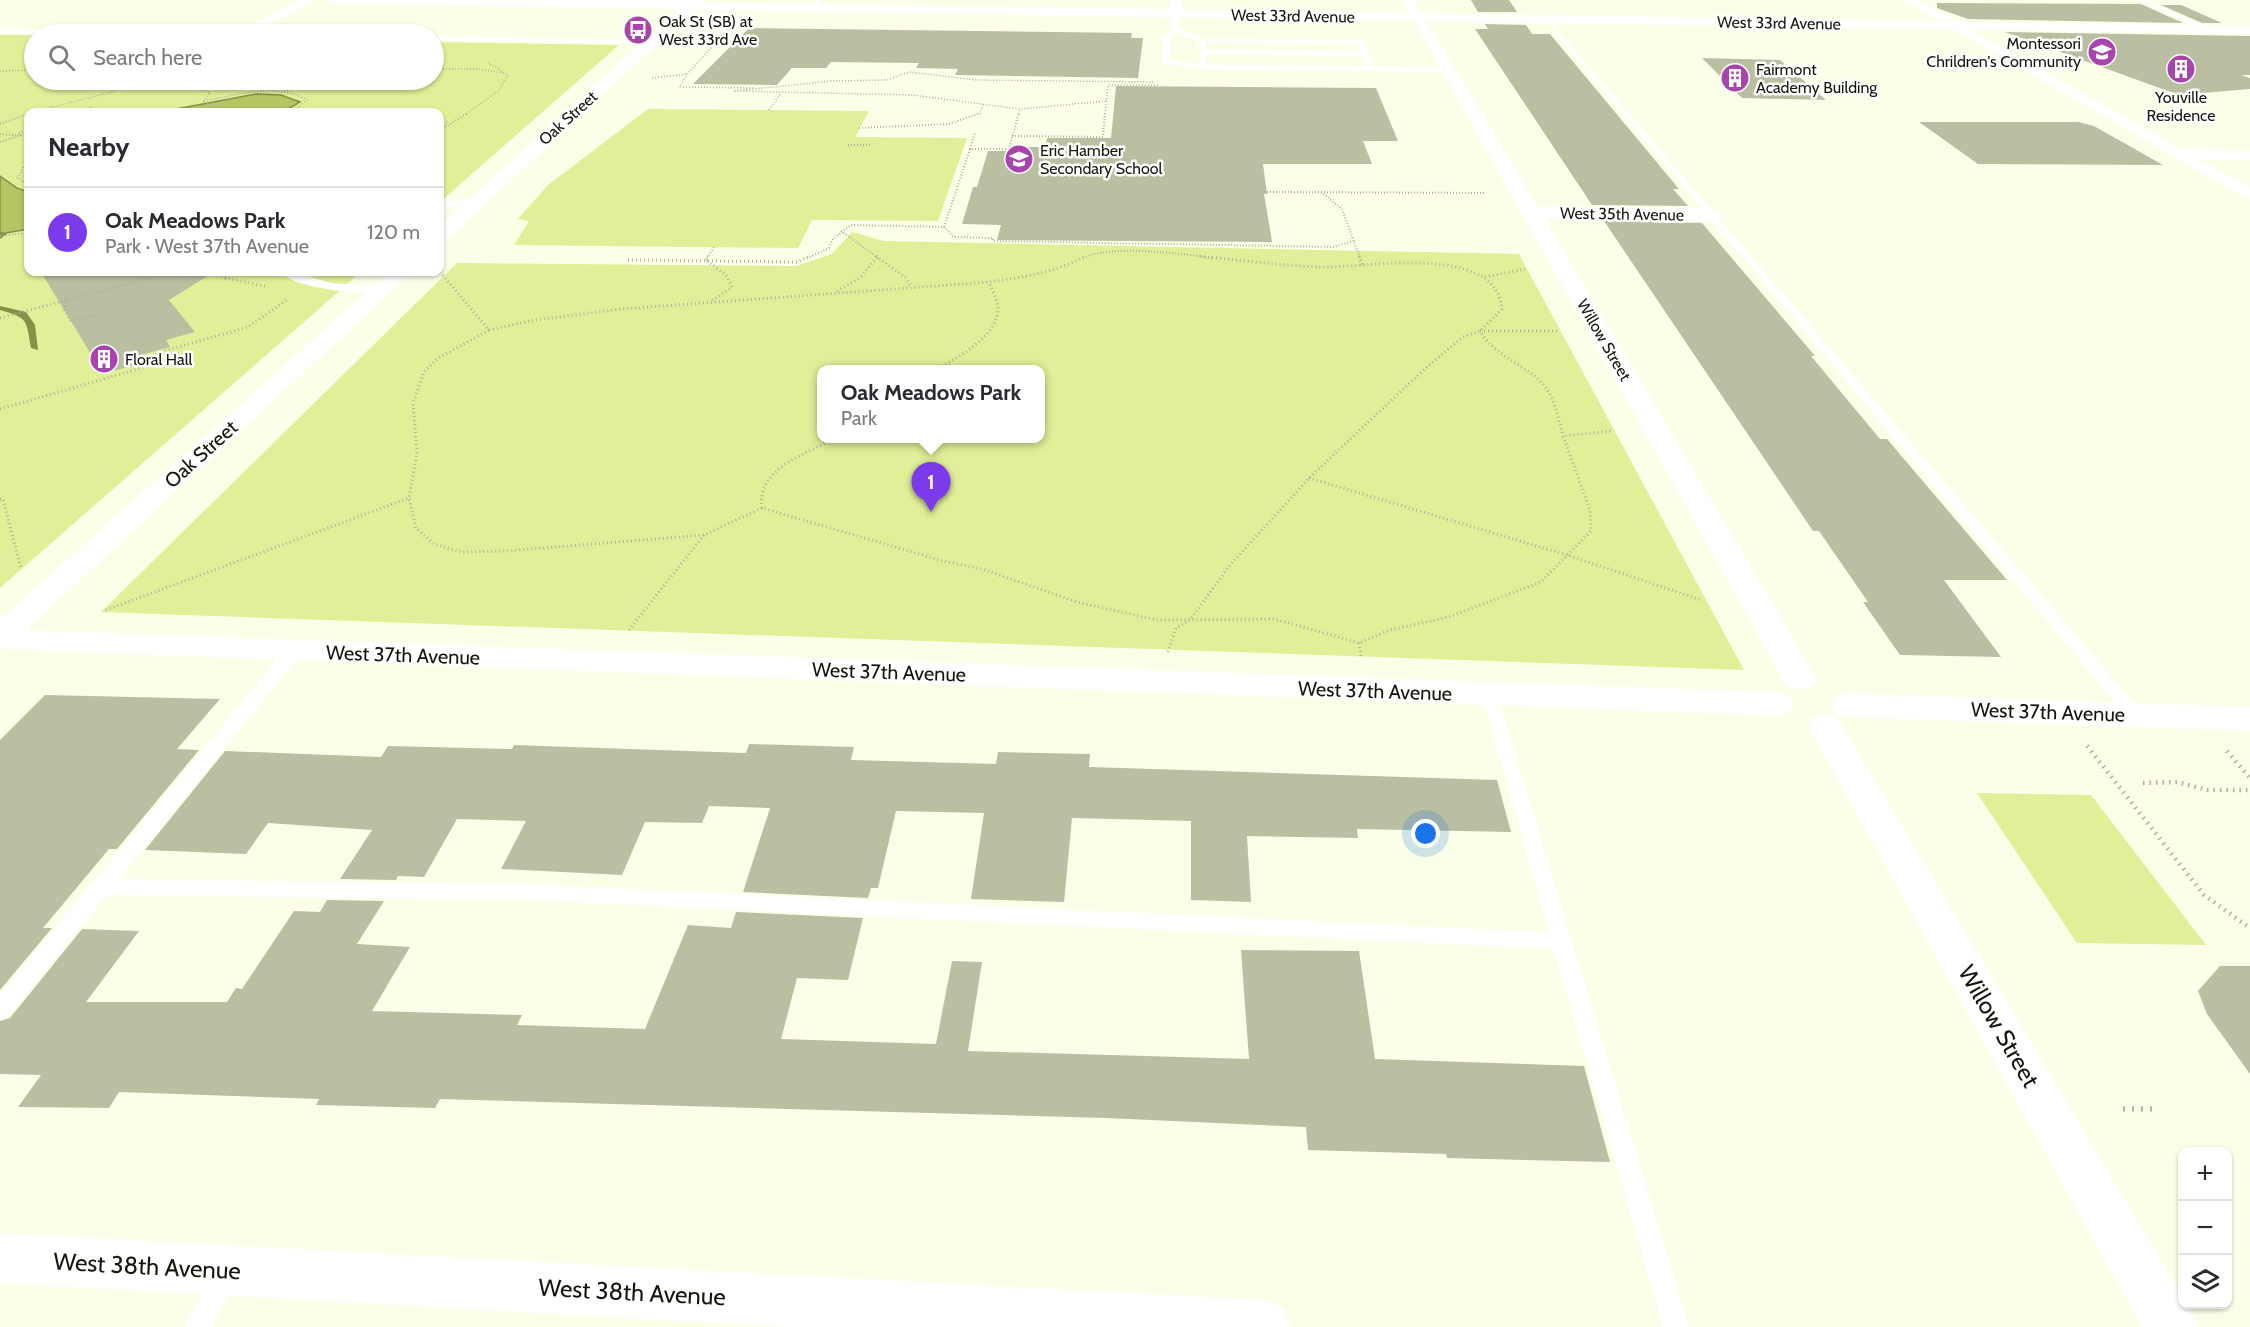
<!DOCTYPE html>
<meta charset="utf-8">
<style>
:root{--surface:#fff;--page:#f7f7f7;--text:#2b2b33;--muted:#7c7c81;--line:#e1e1e2;--accent:#7c3aed}
body{margin:0;font-family:Cabin,sans-serif;background:var(--page);color:var(--text)}
.controls{position:absolute;right:18px;bottom:18px;display:grid;overflow:hidden;border-radius:12px;box-shadow:0 2px 4px #0004}
.controls button{width:54px;height:54px;display:grid;place-items:center;padding:0;border:0;border-bottom:2px solid var(--line);background:var(--surface);color:var(--text);font:30px sans-serif}
.you{position:absolute;left:1426px;top:834px;width:21px;height:21px;margin:-15px;border:4px solid #fff;border-radius:50%;background:#1a73e8;box-shadow:0 0 0 9px #1a73e833}
.badge{display:grid;place-items:center;width:39px;height:39px;border-radius:50%;background:var(--accent);color:#fff;font-size:20px;font-weight:700}
.pin{position:absolute;translate:-50% -50px;filter:drop-shadow(0 2px 3px #0008)}
.pin::after{content:'';position:absolute;top:32px;width:21px;height:18px;background:inherit;clip-path:polygon(0 0,100% 0,50% 100%)}
.popup{position:absolute;left:817px;top:365px;width:228px;height:78px;box-sizing:border-box;display:grid;place-content:center;border-radius:12px;background:var(--surface);filter:drop-shadow(0 2px 4px #0005);font-size:20px;white-space:nowrap;color:var(--muted)}
.popup b{font-size:22px;color:var(--text)}
.popup::after{content:'';position:absolute;left:50%;top:100%;margin-left:-12px;border:12px solid transparent;border-top-color:var(--surface)}
.list{margin:0;padding:0;list-style:none}
h2{display:flex;justify-content:space-between;align-items:center;height:78px;margin:0;padding:0 24px;font-size:26px}
h2 small{font-size:20px;font-weight:400;color:var(--muted)}
.list li{display:grid;grid-template-columns:39px 1fr auto;gap:18px;align-items:center;box-sizing:border-box;height:90px;padding:0 24px;border-top:2px solid var(--line)}
.list b{display:block;font-size:22px;white-space:nowrap}
.list p{margin:0;font-size:20px;white-space:nowrap;color:var(--muted)}
.list em{font-size:20px;font-style:normal;color:var(--muted)}
.icon{flex:none;width:33px;height:33px;fill:none;stroke:currentColor;stroke-width:2;stroke-linecap:round;stroke-linejoin:round}
.map{position:relative;flex:none;width:2250px;height:1327px;overflow:hidden}
.search{position:absolute;background:var(--surface);box-shadow:0 2px 4px #0004;left:24px;top:24px;width:420px;height:66px;display:flex;align-items:center;gap:15px;box-sizing:border-box;padding:0 21px;border-radius:33px;color:var(--muted);font-size:22px}
.panel{position:absolute;background:var(--surface);box-shadow:0 2px 4px #0004;left:24px;top:108px;width:420px;height:168px;border-radius:12px}
.map>svg:first-child{display:block}
.green{fill:#e1ef98;fill-rule:evenodd}
.water{fill:#b6c462;stroke:#869048;stroke-width:1.5}
.lines{fill:none;stroke-linecap:round;stroke-linejoin:round}
.stream{fill:#869048;fill-rule:evenodd}
.building{fill:#babfa2}
.path-far4{stroke:#aeb29e;stroke-width:1.5;stroke-dasharray:1 2;stroke-linecap:butt}
.path-far3{stroke:#aeb29e;stroke-width:2;stroke-dasharray:1 2;stroke-linecap:butt}
.path-far2{stroke:#aeb29e;stroke-width:3;stroke-dasharray:1 3;stroke-linecap:butt}
.path-far1{stroke:#aeb29e;stroke-width:4.5;stroke-dasharray:1.5 5;stroke-linecap:butt}
.path{stroke:#aeb29e;stroke-width:5;stroke-dasharray:2 7;stroke-linecap:butt}
.lane{fill:#fff;fill-rule:evenodd}
.street{fill:#fff;fill-rule:evenodd}
.secondary{fill:#fff;fill-rule:evenodd}
.labels{text-anchor:middle;dominant-baseline:central;stroke-width:5;stroke-linejoin:round;paint-order:stroke}
.far-street-label{font-size:16px;fill:#15170d;stroke:#fff}
.far-poi-label{font-size:16px;fill:#15170d;stroke:#fff;text-anchor:start}
.street-label{font-size:20px;fill:#15170d;stroke:#fff}
.near-street-label{font-size:24px;fill:#15170d;stroke:#fff}
</style>
<div class="map">
<svg width="2250" height="1327" viewBox="0 0 2250 1327">
<rect width="100%" height="100%" fill="#faffe7"/>
<path class="green" d="M0,35h34v45h400v-38l185,3 -179,157v-90h-412v160h333l-361,316z
M648,109l221,2 -14,26 112,1 -29,83 -126,-1 -14,28 -284,-3 15,-24 -11,-2 30,-34z
M852,232l32,9 635,13 225,416 -1643,-58 356,-349 339,3 36,-12zM822,370h218v68h-218z
M1977,793l114,2 115,150 -129,-2z"/>
<path class="water" d="M256,94l25,1 19,7 -17,10h-123z
M0,176l17,12 11,4v37l-28,5z"/>
<g class="lines">
<path class="stream" d="M3,232l4,2 -7,5v-6z
M0,306l26,6 9,13 3,25 -7,-2c-5,-28 -2,-30 -31,-38z"/>
</g>
<path class="building" d="M1471,0h38l8,12h-39z
M1937,3l204,1 42,19 -215,-4 -31,-11z
M2161,5h20l41,18h-20z
M1485,24l41,1 6,9h18l129,155h-6l15,17 -96,-1 -117,-176h13z
M749,28l383,5 -1,5h12l-5,40 -183,-3 3,-6 -42,-1 3,-5 -88,-1 -5,6h-34l-15,17 -84,-1z
M2005,32l245,4v39h-9l9,3v11l-71,6z
M1702,58l78,2 46,40 -84,-2z
M1116,86l260,2 22,53h-35l9,23h-109l4,30h-3l8,48 -275,-2 4,-15 -39,-1 11,-37h4l11,-36h30v-4h27l2,-9h64z
M1919,122h159l16,4 69,39 -185,-1z
M1604,221l98,2 113,133h-4l69,83h7l120,141h-63l57,77 -101,-2 -37,-53h5l-49,-71h-6z
M41,272h173l-45,28 26,32 -29,8 4,7 -29,8 4,7 -42,12z
M45,695l175,4 -43,50 22,1 -82,99h-8l-66,79h9l-52,62v-250z
M749,744l105,3 -3,13 145,4 2,-12 92,2 -1,13 408,13 14,52 -154,-3 1,9 -111,-2 4,66 -60,-2v-79l-119,-3 -8,84 -93,-3 13,-86 -88,-2 -18,77h-7l-3,10 -125,-6 27,-84 -61,-2 -7,17 -57,-1 -23,53 -121,-6 25,-48 -69,-2 -33,58 -26,-1 -2,4 -56,-1 32,-49 -104,-7 -22,31 -101,-4 80,-99 156,6 7,-11 124,3 2,-4 232,8z
M327,900l57,1 -27,43 53,3 -38,64 150,4 -5,10 128,4 43,-104 43,3 5,-16 127,6 -15,62 -51,-2 -16,61 155,5 16,-83 30,1 -14,89 281,8 -8,-109 118,1 16,108 209,7 26,96 -163,-4 -1,-4 -138,-4 -2,-23 -200,-9 -666,-19 -5,9 -119,-3 3,-6 -200,-7 -10,16 -91,-1 23,-32 -41,-1v-53l10,-3 72,-89 57,2 -53,71h141l9,-14 6,1 52,-78 26,1z
M2220,966h30v108l-43,-60 -9,-23z"/>
<g class="lines">
<path class="path-far4" d="M726,32l-39,42 -7,13 73,1
M434,69h43l27,4
M0,71l34,-1
M652,78l35,-4
M156,80l54,12 -7,10 33,10
M284,91l43,-11
M204,101c33,-6 72,-19 103,-1l-15,12
M1106,101l-86,8 -108,-14 -177,-4 96,-10 56,-1 22,-8 68,8 178,2
M769,110l12,-17
M33,112l75,-19 37,-13
M76,112l16,-5
M156,112l11,-3
M466,114l32,-23 10,-16 -20,-12
M980,114l3,-10
M1019,114l1,-5
M1105,114l3,-29h51"/>
<path class="path-far3" d="M0,124l28,-10
M440,124l8,-2
M859,128l90,-4 31,-11
M440,130l28,-17
M19,133l9,-4
M0,134l28,2
M1012,136l91,1 2,-24
M0,142l22,-7
M848,145h23
M970,149l5,-17
M28,159l-10,19 10,7
M1267,192l218,1
M1321,192l21,17 18,49
M944,227l10,10 39,1v3l340,6 21,-6
M841,231l37,27
M0,236l28,-3
M707,258l7,-11
M807,258l22,-10 4,-9 18,-14 93,2 26,-78h39l10,-36
M1083,258c27,-14 99,-4 131,0"/>
<path class="path-far2" d="M876,256l30,22 5,9
M1359,256l4,11
M628,260l169,2 13,-6
M706,260l2,-4
M707,261l19,14 6,12 -22,15
M210,272l15,6 40,8
M440,272l49,58 -52,29 -13,13 -11,31 4,50 -8,45 7,30 18,16 27,8 45,-1 198,-16 58,-27 181,53 39,8 95,33 80,18 118,-1 84,24 31,-13 59,-13 92,-35 50,-51 -1,-21 -27,-74 48,-5
M1485,277l40,-8
M225,278l7,-6
M837,291l23,-13 17,-21
M66,298l-2,11 7,12 25,-6 2,4
M0,318l171,-46
M489,330l45,-10 88,-11 367,-27c35,-5 65,-9 97,-26
M1557,331h-77c15,25 42,32 62,52 13,14 16,35 21,53
M935,370c21,-12 62,-32 63,-61 0,-9 -6,-19 -9,-27
M0,409l159,-46 -2,-10 91,-26 40,-28
M1309,478l258,77 134,45
M0,499h3l18,70
M762,508c-6,-40 45,-54 73,-70
M106,610l303,-112
M629,630l75,-95
M1359,643l2,14
M1168,652l8,-24 14,-8 40,-55 83,-91 116,-109 34,-28 17,-6 22,-22c-6,-68 -140,-40 -185,-42 -40,-2 -79,-7 -119,-11"/>
<path class="path-far1" d="M2087,746l117,149 46,33
M2227,751l23,27
M2143,783l34,-1 30,8h43"/>
<path class="path" d="M2123,1109h31"/>
<path class="lane" d="M815,0h6l-8,9h-4z
M2137,0h8l65,29 -5,1z
M1175,12l3,2 1,15 23,9 159,2 4,2 8,25 76,1 4,2 -4,2 -246,-3 -37,-5 -4,-2v-24l10,-8 -2,-3 2,-13zM1176,33l23,8v23l-29,-4v-21zM1206,42l152,2 3,8 -155,-2zM1206,54l156,2 4,11 -159,-2z
M1543,18h4l594,693 3,4 -3,4h-12z
M0,29l207,3 3,2 -210,-1z
M434,36l218,4 4,2 -4,2 -218,-4z
M479,197l5,3 -2,2 -42,7v-6z
M280,272h13l39,11 49,4 5,3 -5,3c-28,-1 -80,-2 -101,-21z
M294,646l8,5 -2,4 -181,224 409,5 1021,48 -67,-237 2,-4h12l193,636h-26l-109,-378 -1026,-49 -422,-5 -98,122 -8,2v-25l288,-347z
M225,1263l9,4 4,9 -26,51h-27l31,-60z"/>
<path class="street" d="M299,0h16l-64,34h-17z
M1170,0h12l-2,17 -5,1 -7,-4z
M1402,0h12l123,206 176,3 10,6 -10,6 -169,-3 273,461 -5,8 -12,3 -12,-3 -5,-8z
M1903,0h15l264,149 68,1v10h-49l49,27v14z
M0,629l1778,63 12,4 5,8 -5,8 -12,4 -1778,-67z
M1847,693l403,14v24l-403,-14 -12,-4 -5,-8 5,-8z
M1825,714l12,3 345,579v8h6l10,23h-56l-334,-601 5,-9z
M0,1233l1264,67 19,8 8,19h-506l-785,-44z"/>
<path class="secondary" d="M329,0h374l-1,2 1548,24v8l-1556,-24 -247,230 -7,2v-16l239,-217 -344,-5z
M389,272h23l-401,372 -11,3v-27z"/>
</g>
<defs>
<g id="bus-disc" transform="scale(1.5)"><circle r="9.5" fill="#a845ac" stroke="#fff"/><path d="M-5-6H5V4H4V6H2V4H-2V6H-4V4H-5ZM-3.5-4V0h7V-4ZM-3.5 1.2v1.5H-2V1.2ZM2 1.2v1.5H3.5V1.2Z" fill="#fff"/></g>
<g id="school-disc" transform="scale(1.5)"><circle r="9.5" fill="#a845ac" stroke="#fff"/><path d="M0-5L7-2L0 1L-7-2ZM-4 1L0 2.5L4 1V4Q0 6-4 4Z" fill="#fff"/></g>
<g id="building-disc" transform="scale(1.5)"><circle r="9.5" fill="#a845ac" stroke="#fff"/><path d="M-4-6H4V6H1V3H-1V6H-4ZM-2.5-4.3h1.7v1.8h-1.7ZM.8-4.3h1.7v1.8H.8ZM-2.5-1h1.7V.8h-1.7ZM.8-1h1.7V.8H.8Z" fill="#fff"/></g>
</defs>
<g fill-rule="evenodd">
<use href="#bus-disc" x="638" y="30"/>
<use href="#school-disc" x="2102" y="52"/>
<use href="#building-disc" x="2181" y="69"/>
<use href="#building-disc" x="1735" y="78"/>
<use href="#school-disc" x="1019" y="159"/>
<use href="#building-disc" x="104" y="359"/>
</g>
<g class="labels">
<g class="far-street-label">
<text transform="translate(1293 16) rotate(1)">West 33rd Avenue</text>
<text transform="translate(1779 23) rotate(1)">West 33rd Avenue</text>
<text transform="translate(568 118) rotate(-42)">Oak Street</text>
<text transform="translate(1622 214) rotate(1)">West 35th Avenue</text>
<text transform="translate(1604 340) rotate(60)">Willow Street</text>
</g>
<g class="far-poi-label">
<text x="659" y="21">Oak St (SB) at<tspan x="659" dy="18">West 33rd Ave</tspan></text>
<text x="2081" y="43" text-anchor="end">Montessori<tspan x="2081" dy="18">Chrildren's Community</tspan></text>
<text x="1756" y="69">Fairmont<tspan x="1756" dy="18">Academy Building</tspan></text>
<text x="2181" y="97" text-anchor="middle">Youville<tspan x="2181" dy="18">Residence</tspan></text>
<text x="1040" y="150">Eric Hamber<tspan x="1040" dy="18">Secondary School</tspan></text>
<text x="125" y="359">Floral Hall</text>
</g>
<g class="street-label">
<text transform="translate(201 454) rotate(-42)">Oak Street</text>
<text transform="translate(403 655) rotate(2)">West 37th Avenue</text>
<text transform="translate(889 672) rotate(2)">West 37th Avenue</text>
<text transform="translate(1375 691) rotate(2)">West 37th Avenue</text>
<text transform="translate(2048 712) rotate(2)">West 37th Avenue</text>
</g>
<g class="near-street-label">
<text transform="translate(1999 1026) rotate(60)">Willow Street</text>
<text transform="translate(147 1266) rotate(3)">West 38th Avenue</text>
<text transform="translate(632 1292) rotate(3)">West 38th Avenue</text>
</g>
</g>
</svg>
<div class="controls">
<button>+</button>
<button>−</button>
<button><svg class="icon" aria-label="layers" viewBox="0 0 24 24"><path d="M12 4l9 5-9 5-9-5zM3 14l9 5 9-5"/></svg></button>
</div>
<div class="you"></div>
<div class="pin badge" style="left:931px;top:512px">1</div>
<div class="popup"><b>Oak Meadows Park</b>Park</div>
<div class="search"><svg class="icon" aria-label="search" viewBox="0 0 24 24"><circle cx="10" cy="10" r="6"/><path d="M15 15l6 6"/></svg>Search here</div>
<section class="panel">
<h2>Nearby<small></small></h2>
<ul class="list">
<li><span class="badge">1</span><div><b>Oak Meadows Park</b><p>Park · West 37th Avenue</p></div><em>120 m</em></li>
</ul>
</section>
</div>
